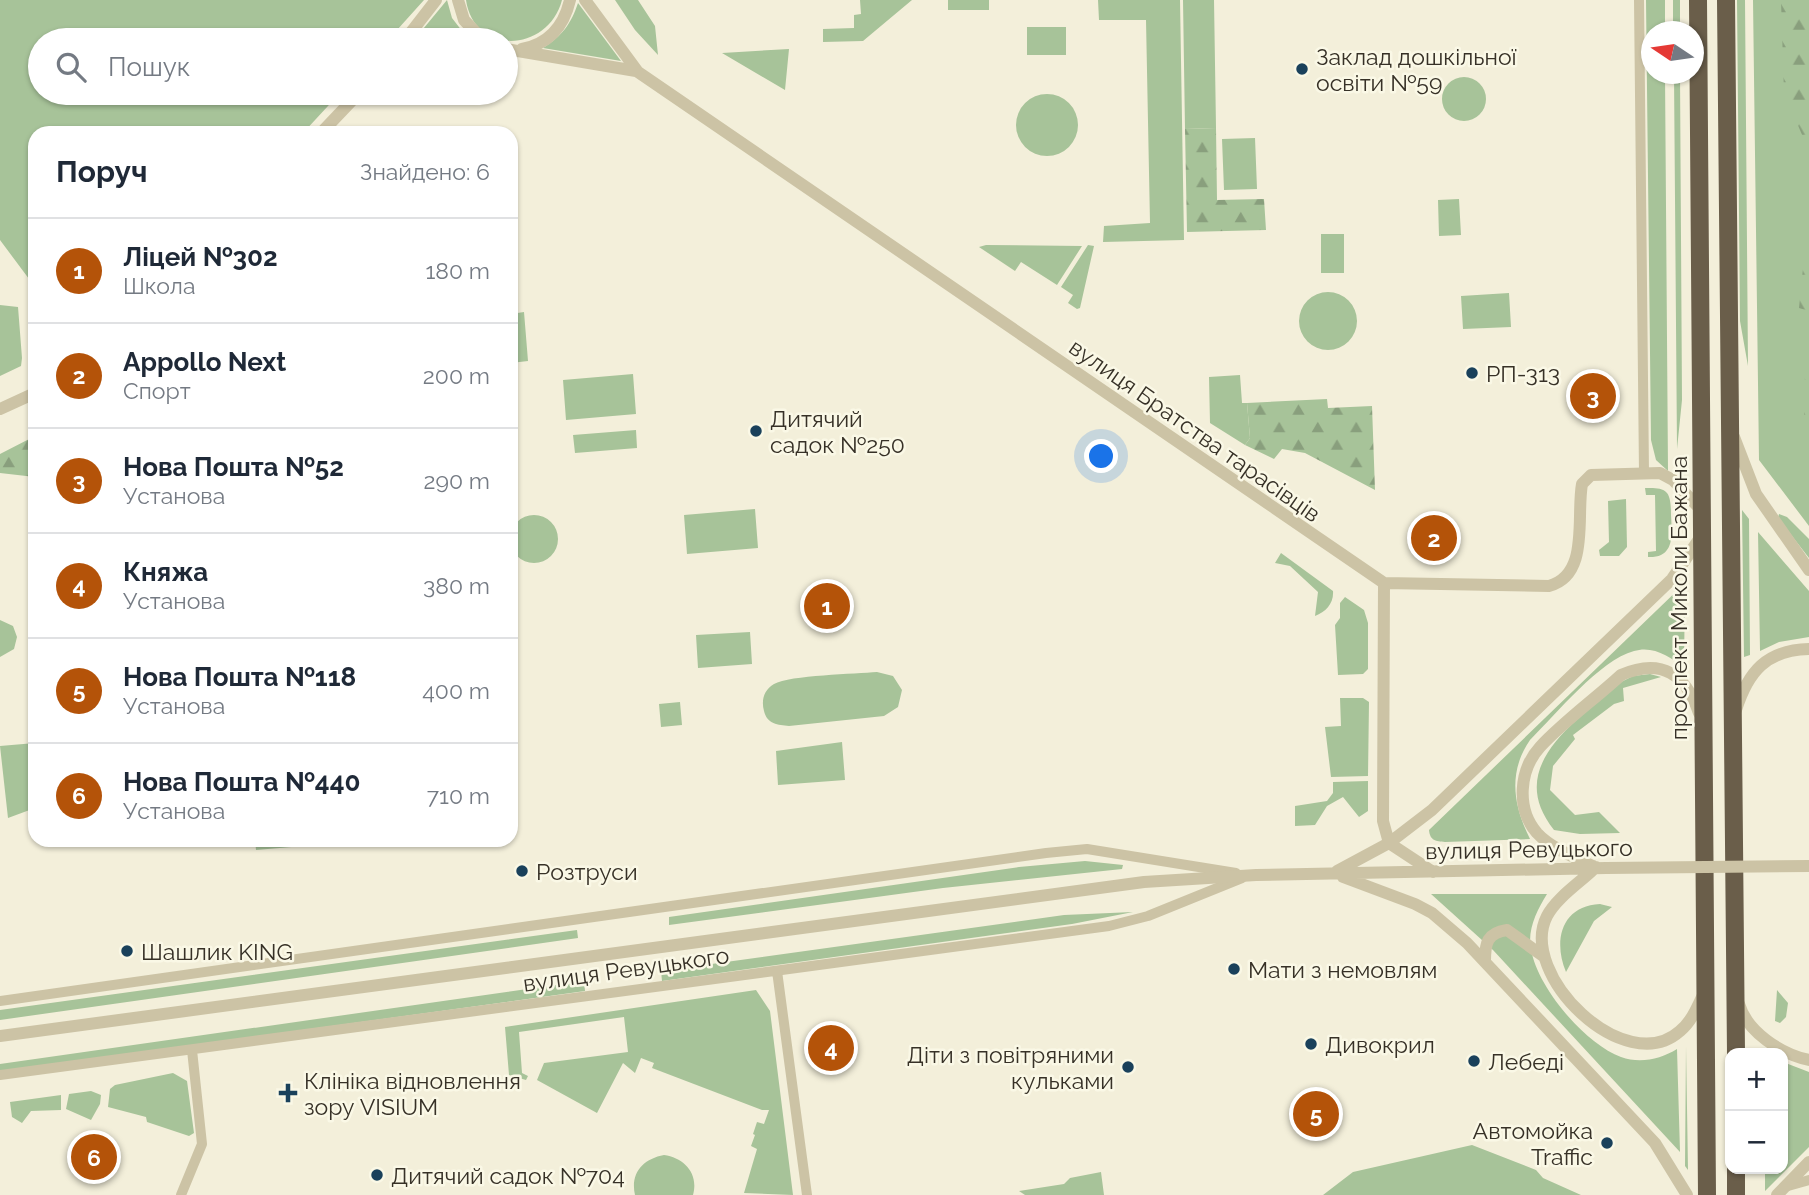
<!DOCTYPE html>
<html lang="uk">
<meta charset="utf-8">
<style>
:root{--surface:#fff;--page:#f6f6f7;--text:#1f2937;--muted:#747a83;--line:#e0e1e3;--accent:#b45309}
body{margin:0;font-family:Raleway,sans-serif;background:var(--page);color:var(--text)}
.controls{position:absolute;right:21px;bottom:21px;display:grid;overflow:hidden;border-radius:14px;box-shadow:0 2px 5px #0004}
.controls button{width:63px;height:63px;display:grid;place-items:center;padding:0;border:0;border-bottom:2px solid var(--line);background:var(--surface);color:var(--text);font:35px sans-serif}
.compass{position:absolute;left:1641px;top:21px;width:63px;height:63px;border-radius:50%;background:var(--surface);box-shadow:0 2px 5px #0004;rotate:283deg}
.you{position:absolute;left:1102px;top:457px;width:24px;height:24px;margin:-18px;border:5px solid #fff;border-radius:50%;background:#1a73e8;box-shadow:0 0 0 10px #1a73e833}
.badge{display:grid;place-items:center;width:46px;height:46px;border-radius:50%;background:var(--accent);color:#fff;font-size:23px;font-weight:700}
.pin{position:absolute;translate:-50% -50%;border:4px solid #fff;box-shadow:0 2px 7px #0006}
.list{margin:0;padding:0;list-style:none}
h2{display:flex;justify-content:space-between;align-items:center;height:91px;margin:0;padding:0 28px;font-size:30px}
h2 small{font-size:23px;font-weight:400;color:var(--muted)}
.list li{display:grid;grid-template-columns:46px 1fr auto;gap:21px;align-items:center;box-sizing:border-box;height:105px;padding:0 28px;border-top:2px solid var(--line)}
.list b{display:block;font-size:26px;white-space:nowrap}
.list p{margin:0;font-size:23px;white-space:nowrap;color:var(--muted)}
.list em{font-size:23px;font-style:normal;color:var(--muted)}
.icon{flex:none;width:38px;height:38px;fill:none;stroke:currentColor;stroke-width:2;stroke-linecap:round;stroke-linejoin:round}
.map{position:relative;flex:none;width:1809px;height:1195px;overflow:hidden}
.search{position:absolute;background:var(--surface);box-shadow:0 2px 5px #0004;left:28px;top:28px;width:490px;height:77px;display:flex;align-items:center;gap:18px;box-sizing:border-box;padding:0 24px;border-radius:38px;color:var(--muted);font-size:26px}
.panel{position:absolute;background:var(--surface);box-shadow:0 2px 5px #0004;left:28px;top:126px;width:490px;height:721px;border-radius:21px}
.map>svg:first-child{display:block}
.green{fill:#a7c399}
.forest{fill:url(#forest-firs)}
.lines{fill:none;stroke-linecap:round;stroke-linejoin:round}
.minor{stroke:#ccc3a5;stroke-width:10}
.tertiary{stroke:#ccc3a5;stroke-width:12}
.trunk{stroke:#6a5e4a;stroke-width:18}
.tertiary-bridge{stroke:#ccc3a5;stroke-width:12}
.poi-dot{fill:#1a415b;stroke:#faf8e6;stroke-width:2.5}
.labels{text-anchor:middle;dominant-baseline:central;stroke-width:5;stroke-linejoin:round;paint-order:stroke}
.poi-label{font-size:23px;fill:#373127;stroke:#faf8e6;text-anchor:start}
.street-label{font-size:23px;fill:#373127;stroke:#faf8e6}
</style>
<div class="map">
<svg width="1809" height="1195" viewBox="0 0 1809 1195">
<defs>
<pattern id="forest-firs" width="22" height="20" patternUnits="userSpaceOnUse" patternTransform="scale(1.75)"><rect width="22" height="20" fill="#a7c399"/><path d="M5 1l3.5 6h-7zM16 11l3.5 6h-7z" fill="#899f7d"/></pattern>
</defs>
<rect width="100%" height="100%" fill="#f3efda"/>
<path class="green" d="M0,0h424l-36,40h-348v53h300l-37,40h-268v154l-35,-47z
M447,0l5,18 17,22h-55z
M466,0h96c-14,53 -88,56 -96,0z
M615,0h23l17,26 3,29 -23,-25z
M860,0h52l-49,41 -40,1v-13l31,-1v-13l7,-1z
M948,0h41v10h-41z
M1098,0h82l4,240 -81,2 1,-16 46,-3 -4,-203h-47z
M1183,0h31l2,128 -31,1z
M1646,0h19v31l-13,1v42h13l3,397 -12,-11 -5,-20z
M1673,0h7v31h-7z
M1737,0h8l3,366 -8,-45z
M1753,0h56v526l-50,-66z
M578,3l43,58 -78,-13c19,-12 28,-24 35,-45z
M1027,27h39v28h-39z
M789,49l-4,41 -63,-37z
M1674,74h6l2,326 -5,49z
M1442 99a22 22 0 1 1 44 0a22 22 0 1 1-44 0Z
M1016 125a31 31 0 1 1 62 0a31 31 0 1 1-62 0Z
M1255,138l2,51 -33,1 -2,-51z
M1459,199l2,36 -22,1 -1,-36z
M1321,234h23v39h-23z
M986,245l96,1 -25,39 -36,-23 -6,9 -36,-24z
M1088,245l6,1 -14,62 -3,1 -9,-6 5,-8 -12,-8z
M1299 321a29 29 0 1 1 58 0a29 29 0 1 1-58 0Z
M1509,293l2,34 -48,2 -2,-33z
M0,305l18,2 4,51 -1,8 -21,10z
M524,312l4,49 -17,2v-49z
M633,374l3,40 -70,6 -3,-40z
M1240,375l2,28h5l3,35 -5,7 -35,-22 -1,-46z
M636,430l1,18 -62,5 -2,-18z
M1645,488c7,0 17,-1 22,5 4,5 4,16 4,22 1,20 4,43 -23,42v-5l8,-1 -1,-56h-9z
M1626,499l1,48 -8,9h-19l-1,-6 10,-8 -1,-41z
M755,509l3,39 -71,6 -3,-39z
M1742,510l7,9 1,136 -6,2z
M1779,514l8,3 22,22v19l-31,-40z
M510 539a24 24 0 1 1 48 0a24 24 0 1 1-48 0Z
M1758,532l51,59v46l-30,5 -19,9z
M1281,553l52,38c1,12 -7,21 -18,25l3,-24 -28,-26 -15,-3z
M1685,583l-1,84c-14,-10 -31,-22 -50,-16 -34,9 -78,63 -104,89 -22,32 -17,65 0,99l-85,3c-9,-1 -15,-1 -16,-12z
M1345,597l19,13 4,13v46l-5,5 -25,1 -3,-50 5,-7v-15z
M0,620l13,6 4,11 -3,12 -14,8z
M750,632l2,32 -54,4 -2,-33z
M877,672l16,4 9,14 -4,17 -14,9 -95,10c-11,-1 -22,-2 -25,-15 -3,-11 0,-21 10,-27 16,-9 82,-10 103,-12z
M1650,674l11,3 -38,11 1,13 -10,3 -41,31 2,4 -22,27 -3,24 25,25 24,-3 21,21 -40,1 -26,-4c-51,-64 23,-109 67,-148l12,-6z
M1340,698h23l6,4 -1,74 -37,1 -6,-50 16,-1z
M680,702l2,23 -21,2 -2,-23z
M842,742l3,38 -67,5 -2,-34z
M35,743v65l-27,10 -8,-72z
M1368,781v30l-9,6 -16,-20 -16,9 -12,19 -20,1v-20l32,-5 6,-8v-11z
M255,840h72v4l-71,6z
M1085,861l38,4 -1,4 -179,19 -274,37v-8l350,-50z
M1431,894h116c-10,16 -20,36 -16,55 6,38 54,95 90,108 19,7 40,2 56,-8l3,103 -187,-202z
M1600,904l12,3 -18,14 -28,51c-13,-31 -5,-66 34,-68z
M1133,912l-61,12 -410,57 -1,-10 403,-56z
M577,930l1,8 -578,82v-10z
M584,981l1,10 -585,81v-8z
M756,990l14,21 23,184 -49,-2 13,-44 -6,-3 4,-11 -2,-1 4,-12 7,2 5,-14h-7l-110,-42 2,-5 -13,-5 -6,15 -12,-10 -26,50 -60,-33 7,-17 84,-11 -4,-35 -105,15 3,41 6,3 -2,4 -17,-5 -4,-48z
M1777,990l11,13 -2,14 -6,6 -5,-2z
M1686,1046l2,124 -3,-4z
M1783,1062l26,10v75l-44,44v-22h18z
M173,1073l14,8 7,52 -5,3 -42,-14 -1,-5 -38,-10 2,-18 5,-4z
M91,1091l10,4 -1,9 -9,16 -25,-11 3,-15z
M61,1095v15l-30,1 -9,12 -10,-6 -2,-15z
M1472,1145l64,25 7,8 38,17h-258l30,-23z
M664,1155c20,3 35,18 29,40h-58c-5,-22 8,-36 29,-40z
M1101,1172l3,23h-79l-6,-4 45,-7 6,-6z"/>
<path class="forest" d="M1781,0h28v162h-5l-1,-25 -19,-44z
M1216,128l1,72 47,-1 2,31 -79,2 -2,-103z
M1804,258h5v53l-10,-3z
M1805,372h4v77l-5,-32z
M1327,399l1,9 44,-2 3,84 -70,-37 -23,-4 -8,10 -29,-14 5,-7 -3,-35z
M35,436v41l-35,-4v-19z"/>
<g class="lines">
<path class="minor" d="M1639,0l5,473
M777,971l30,224
M0,1001l1046,-148 41,-4 149,24
M0,1075l1109,-149 39,-10 94,-38
M1788,1186l21,-6
M181,1195l21,-51 -10,-94"/>
<path class="tertiary" d="M458,0l6,20 19,20
M585,0l53,72 746,511 165,3c41,-11 27,-69 33,-102l9,-9 69,-2 13,7 29,31
M405,40l31,-40
M506,49l130,22
M522,49c27,-5 42,-23 48,-49
M321,133l38,-40
M0,409l35,-16
M1734,437l22,57 53,76
M1384,583l-1,238 6,22 44,29
M1736,710c12,-38 30,-60 73,-61
M1593,866c-19,-9 -42,-18 -56,-33 -21,-24 -18,-63 3,-86 24,-26 55,-48 81,-72 41,-18 65,0 78,38
M1596,867c-15,15 -39,30 -49,49 -30,58 78,164 133,115 11,-9 17,-23 23,-36
M1337,871l52,-28 43,-33 240,-231 30,-44
M1343,877l72,27 17,9 35,30 188,200 32,52
M1485,961c0,-18 2,-28 22,-31l36,26
M1739,1004c8,28 42,50 70,56
M0,1036l1144,-154 112,-7 350,-7
M1777,1195l32,-33"/>
<path class="trunk" d="M1698,0l9,1195
M1726,0l10,1053
M1736,1169v26"/>
<path class="tertiary-bridge" d="M1606,868l203,-2"/>
</g>
<g class="poi-dot">
<circle cx="1302" cy="69" r="7"/>
<circle cx="1472" cy="373" r="7"/>
<circle cx="756" cy="431" r="7"/>
<circle cx="522" cy="871" r="7"/>
<circle cx="127" cy="951" r="7"/>
<circle cx="1234" cy="969" r="7"/>
<circle cx="1311" cy="1044" r="7"/>
<circle cx="1474" cy="1061" r="7"/>
<circle cx="1128" cy="1067" r="7"/>
<path d="M284.5 1082.5h7v7h7v7h-7v7h-7v-7h-7v-7h7z"/>
<circle cx="1607" cy="1143" r="7"/>
<circle cx="377" cy="1175" r="7"/>
</g>
<g class="labels">
<g class="poi-label">
<text x="1316" y="56">Заклад дошкільної<tspan x="1316" dy="26">освіти №59</tspan></text>
<text x="1486" y="373">РП-313</text>
<text x="770" y="418">Дитячий<tspan x="770" dy="26">садок №250</tspan></text>
<text x="536" y="871">Розтруси</text>
<text x="141" y="951">Шашлик KING</text>
<text x="1248" y="969">Мати з немовлям</text>
<text x="1325" y="1044">Дивокрил</text>
<text x="1114" y="1054" text-anchor="end">Діти з повітряними<tspan x="1114" dy="26">кульками</tspan></text>
<text x="1488" y="1061">Лебеді</text>
<text x="304" y="1080">Клініка відновлення<tspan x="304" dy="26">зору VISIUM</tspan></text>
<text x="1593" y="1130" text-anchor="end">Автомойка<tspan x="1593" dy="26">Traffic</tspan></text>
<text x="391" y="1175">Дитячий садок №704</text>
</g>
<g class="street-label">
<text transform="translate(1195 430) rotate(35)">вулиця Братства тарасівців</text>
<text transform="translate(1678 598) rotate(-90)">проспект Миколи Бажана</text>
<text transform="translate(1529 849) rotate(-1)">вулиця Ревуцького</text>
<text transform="translate(626 969) rotate(-8)">вулиця Ревуцького</text>
</g>
</g>
</svg>
<div class="controls">
<button>+</button>
<button>−</button>
</div>
<svg class="compass" viewBox="-18 -18 36 36"><path d="M0-13l5 13h-10z" fill="#e53935"/><path d="M0 13l5-13h-10z" fill="#747a83"/></svg>
<div class="you"></div>
<div class="pin badge" style="left:827px;top:606px">1</div>
<div class="pin badge" style="left:1434px;top:538px">2</div>
<div class="pin badge" style="left:1593px;top:396px">3</div>
<div class="pin badge" style="left:831px;top:1048px">4</div>
<div class="pin badge" style="left:1316px;top:1114px">5</div>
<div class="pin badge" style="left:94px;top:1157px">6</div>
<div class="search"><svg class="icon" aria-label="search" viewBox="0 0 24 24"><circle cx="10" cy="10" r="6"/><path d="M15 15l6 6"/></svg>Пошук</div>
<section class="panel">
<h2>Поруч<small>Знайдено: 6</small></h2>
<ul class="list">
<li><span class="badge">1</span><div><b>Ліцей №302</b><p>Школа</p></div><em>180 m</em></li>
<li><span class="badge">2</span><div><b>Appollo Next</b><p>Спорт</p></div><em>200 m</em></li>
<li><span class="badge">3</span><div><b>Нова Пошта №52</b><p>Установа</p></div><em>290 m</em></li>
<li><span class="badge">4</span><div><b>Княжа</b><p>Установа</p></div><em>380 m</em></li>
<li><span class="badge">5</span><div><b>Нова Пошта №118</b><p>Установа</p></div><em>400 m</em></li>
<li><span class="badge">6</span><div><b>Нова Пошта №440</b><p>Установа</p></div><em>710 m</em></li>
</ul>
</section>
</div>
